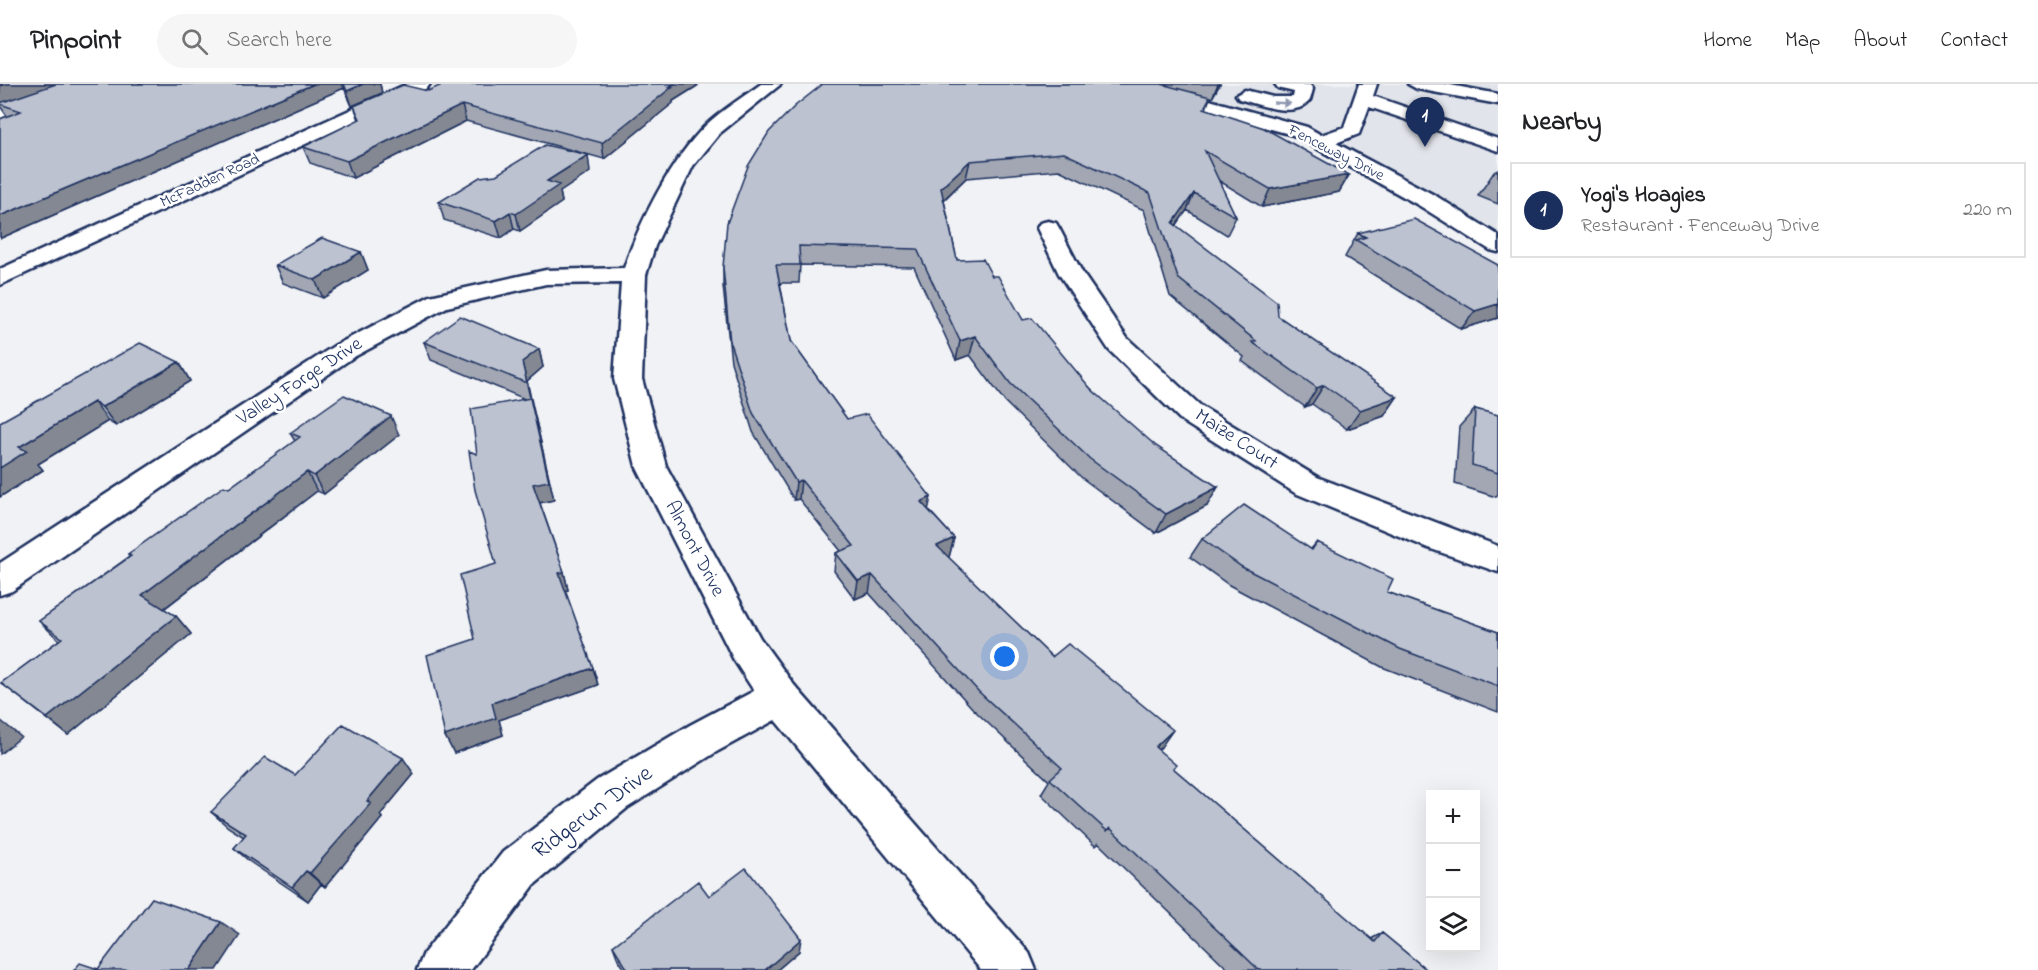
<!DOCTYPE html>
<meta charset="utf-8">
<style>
:root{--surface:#fff;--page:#f6f6f6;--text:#202124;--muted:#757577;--line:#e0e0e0;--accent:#1b2f5e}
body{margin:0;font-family:"Indie Flower",sans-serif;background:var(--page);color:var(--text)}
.controls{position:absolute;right:18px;bottom:18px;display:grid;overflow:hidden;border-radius:0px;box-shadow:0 6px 24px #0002}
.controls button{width:54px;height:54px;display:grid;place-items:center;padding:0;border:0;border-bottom:2px solid var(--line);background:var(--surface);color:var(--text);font:30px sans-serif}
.you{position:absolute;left:1005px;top:573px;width:21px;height:21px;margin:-15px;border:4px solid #fff;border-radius:50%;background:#1a73e8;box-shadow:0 0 0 9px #1a73e833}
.badge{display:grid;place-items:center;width:39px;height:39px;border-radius:50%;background:var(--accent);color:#fff;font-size:20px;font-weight:700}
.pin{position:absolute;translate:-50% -50px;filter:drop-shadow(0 2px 3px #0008)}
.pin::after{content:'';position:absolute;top:32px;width:21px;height:18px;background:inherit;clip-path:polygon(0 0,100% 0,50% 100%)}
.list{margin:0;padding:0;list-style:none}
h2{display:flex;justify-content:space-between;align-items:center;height:78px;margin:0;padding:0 24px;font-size:26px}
h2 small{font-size:20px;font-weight:400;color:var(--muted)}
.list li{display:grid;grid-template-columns:39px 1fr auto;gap:18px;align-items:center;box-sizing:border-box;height:96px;margin:0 12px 12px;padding:0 12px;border:2px solid var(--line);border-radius:0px}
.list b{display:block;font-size:22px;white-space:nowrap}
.list p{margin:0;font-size:20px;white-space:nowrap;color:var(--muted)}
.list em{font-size:20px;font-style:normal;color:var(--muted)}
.icon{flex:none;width:33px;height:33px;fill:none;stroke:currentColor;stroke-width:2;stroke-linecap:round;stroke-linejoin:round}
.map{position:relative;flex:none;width:1498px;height:886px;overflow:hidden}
header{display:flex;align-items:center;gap:36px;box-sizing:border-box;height:84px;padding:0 30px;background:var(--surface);border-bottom:2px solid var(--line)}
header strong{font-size:28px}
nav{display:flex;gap:33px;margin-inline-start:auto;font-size:21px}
.search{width:420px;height:54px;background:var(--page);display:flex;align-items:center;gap:15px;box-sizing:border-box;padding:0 21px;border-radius:33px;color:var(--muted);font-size:22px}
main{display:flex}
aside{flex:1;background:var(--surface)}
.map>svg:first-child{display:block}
.built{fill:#e1e4ea}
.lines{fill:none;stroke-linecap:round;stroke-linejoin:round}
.minor-casing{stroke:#1b2f5e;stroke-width:5}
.minor{fill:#fff;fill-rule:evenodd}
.wall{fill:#a2a7b3;stroke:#1b2f5e;stroke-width:1.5}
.shaded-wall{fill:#848892;stroke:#1b2f5e;stroke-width:1.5}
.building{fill:#bcc2d0;stroke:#1b2f5e;stroke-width:1.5}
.oneway{fill:#8d97ae}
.labels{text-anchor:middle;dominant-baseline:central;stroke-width:5;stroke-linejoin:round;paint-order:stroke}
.far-street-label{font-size:16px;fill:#1b2f5e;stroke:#fff}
.street-label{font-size:20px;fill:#1b2f5e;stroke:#fff}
.near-street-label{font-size:24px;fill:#1b2f5e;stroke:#fff}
</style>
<header>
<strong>Pinpoint</strong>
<div class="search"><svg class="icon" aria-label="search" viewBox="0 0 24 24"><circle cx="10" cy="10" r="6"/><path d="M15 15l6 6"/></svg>Search here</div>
<nav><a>Home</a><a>Map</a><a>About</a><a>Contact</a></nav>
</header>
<main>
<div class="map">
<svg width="1498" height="886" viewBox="0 0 1498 886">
<rect width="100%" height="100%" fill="#f1f2f5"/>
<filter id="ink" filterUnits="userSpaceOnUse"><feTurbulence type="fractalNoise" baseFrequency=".0167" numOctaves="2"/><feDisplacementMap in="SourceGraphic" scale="12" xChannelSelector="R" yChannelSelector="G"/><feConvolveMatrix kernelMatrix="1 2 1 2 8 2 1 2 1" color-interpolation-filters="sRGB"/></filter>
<g filter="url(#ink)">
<path class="built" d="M1122,0h376v163l-212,-119z"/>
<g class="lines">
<g class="minor-casing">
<path id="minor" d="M67,0h26l-3,4 -90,31v-12z
M407,0h23l-3,4 -427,197v-16z
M761,0h20l-61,49 -27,33 -38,80 -9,29 -4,104 24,87 94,172 34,47 235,268 7,17h-55l-206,-250 -57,31 -91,57 -92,76 -64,86h-54l7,-17 79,-101 94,-72 93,-55 64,-34 -20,-31 -98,-194 -22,-87 7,-96 -75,1 -99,23 -95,51 -340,233 -12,4v-32l334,-217 96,-50 116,-26 78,-2c16,-47 46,-107 82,-143 16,-15 37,-28 55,-41z
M1118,0l37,1 152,42 14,8 23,-8 15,-43h18l-4,12 125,43v12l-129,-44 -10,27 -23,9 100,53 62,39v17l-8,-2 -70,-44 -127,-71 -172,-47z
M1275,0l35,1 3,4 -3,11c-15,20 -52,4 -71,-1l-3,-4 9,-5 28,7h20l1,-5 -16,-4z
M1408,0h37l53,10v10l-81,-15z
M1048,137l8,2 3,5 24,46 44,64 75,69 115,70 181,69v26l-70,-24 -133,-55 -113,-72 -73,-71 -50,-76 -22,-46 3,-5z"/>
</g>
<use href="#minor" class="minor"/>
</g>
<path class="wall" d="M0,0h380l2,9 -30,13 -8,-18 -343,150 -1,-1v-118l7,-3 -7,-10z
M823,0h397l-8,14h-2l-4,11 143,66 -10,17 -77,15 -44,-27 18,37 -9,18 -40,-25 -11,16 102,90 119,81 -13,19 -37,13 -35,-25 -7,3 -63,-46 2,-4 -74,-61 -26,-86 -85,-40 -93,8 -22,22 13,60 35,16 31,44 184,186 -51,27 -74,-55 -77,-76 -35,-47 -14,5 -42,-93 -114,-2 -1,18h-19l11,58 56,78 107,119 -5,19h-1l104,100 109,90 -3,3 15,18 198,171 11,-6 45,37h-198l-131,-127 -3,3 -54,-52 8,-13 -76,-72 -104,-116 -14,6 -21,-28 2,-18 5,-2 -42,-52 -5,1 -41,-68 -22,-70 -8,-76v-19z
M697,2l-24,15v2l-69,56 -138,-38 -113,57 -43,-15 -7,-16 56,-27 -5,-14 74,-15z
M1498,86v34l-20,-8 16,-24z
M590,88l-30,20 2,10 -42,29 -6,-2 -13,9 -57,-18 -5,-18z
M1358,149l140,85 -37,11 -116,-72z
M361,168l7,18 -45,28 -40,-15 -8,-18z
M424,258l115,7 4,18 -16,14 27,119 -14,3 24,69 4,18 -3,1 28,77 5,17 -99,35 4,15 -49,18 -9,-17 30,-97 21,-75 -19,-110 48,-55 -94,-39z
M179,278l11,19 -74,45 -8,-5 -70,43 5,6 -43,27v-75z
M1475,325l23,6v79l-2,3 -41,-13 4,-57z
M290,349l109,2 -75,59 -7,-3 -153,118 12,7 15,18 -123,101 -67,-52 58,-43 -20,-19 91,-65 -2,-2 101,-66 66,-47z
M1202,455l109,10 6,-7 70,50 111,40v80l-116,-45 -153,-82 -39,-28z
M414,690l-34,41 2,3 -57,69 -4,-3 -13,17 -58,-39 -16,-14 10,-11 -16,-10 -17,-15 84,-37z
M709,812l90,55 -22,19h-152l-8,-13 -4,-11z"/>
<path class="shaded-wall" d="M7,0h53l-60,20v-18z
M314,0h28l2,4 -343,150 -1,-2v-20z
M363,0h17l2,9 -30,13 -5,-15z
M674,0h23v2l-24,15v2l-69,56 -2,-16 67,-56z
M1218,0h2l-8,14z
M462,21l4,16 -113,57 -6,-17z
M588,71l2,17 -30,20 2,10 -42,29 -4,-17 31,-33z
M970,77l-4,17 -28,27 3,-17z
M1349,91l-10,17 -77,15 8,-18z
M1194,109l-7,17 -22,31 8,-18z
M510,128l4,17 -13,9 -5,-17z
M361,168l7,18 -45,28 -8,-18z
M1498,220v14l-37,11 14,-18z
M975,252l-5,19 -14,5 4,-19z
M539,265l4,18 -16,14 4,21 -9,-40z
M179,278l11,19 -74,45 -14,-19z
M1324,301l-12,19 -7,3 12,-19z
M1397,313l-13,19 -37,13 13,-19z
M94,318l14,19 -70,43 5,6 -43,27v-29l19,-21z
M391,332l8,19 -75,59 -10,-18z
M535,333l19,83 -16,3 -5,-19z
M307,388l10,19 -159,122 -16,-18z
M801,396l-2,19 -5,1 2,-18z
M1218,403l-11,19 -51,27 10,-19z
M931,413l-4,19 -6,-14z
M954,454l-5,19 -17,8 5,-19z
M564,488l4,18 -5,2 -4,-19z
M872,491l-3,18 -14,6 3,-18z
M176,532l15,18 -123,101 -21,-17z
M593,584l5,17 -99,35 4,15 -49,18 -9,-17 47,-33z
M0,636l21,17 -21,17z
M1173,646l-12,17 -18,17 12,-17z
M403,674l11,16 -34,41 2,3 -57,69 -15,-14 57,-72z
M306,787l15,13 -13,17 -16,-14z
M221,838l19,13 -23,35h-28z
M801,855l-2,12 -22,19h-12z"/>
<path class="building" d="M56,0h258l-314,132v-97l21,-8 -21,-7v-1z
M344,0h19l-16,7z
M444,0h230l-5,3h3l-70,56 -140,-38 -115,56 -44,-14 57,-28 -6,-13 49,-21 25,6z
M823,0h338l49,13 -6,11 60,20 85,47 -79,14 -65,-38 31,66 -42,-24 -21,30 104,79 1,14 119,81 -37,13 -36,-25 -7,3 -65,-46 4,-1 -78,-63 -28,-85 -86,-40 -94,8 -29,27 16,72 26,-1 9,17h6l25,44 9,-2 59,71 65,57 62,41 -52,27 -76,-55 -80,-76 -35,-47 -15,5 -43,-92 -118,-3 1,19h-24l15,76 56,78 20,-5 64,83 -10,5 33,36 -17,8 115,111 16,-13 105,86 -18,17 21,18 -3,3 202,174 7,-9 45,37h-128l-1,-1 -1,1h-38l-149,-142 -3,3 -57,-52 12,-11 -83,-76 -107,-117 -14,6 -22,-28 18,-7 -53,-66 -5,2 -43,-69 -23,-70 -7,-76 4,-44 21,-57 21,-34 26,-26z
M545,61l43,10 -41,26 12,4 -43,29 -6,-2 -14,9 -57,-19 41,-25 16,-2z
M1414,135l84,46v39l-23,7 -119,-71 10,-3 -8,-4z
M322,154l39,14 -46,28 -40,-15z
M460,232l79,33 -17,13 5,21 -103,-41z
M140,259l39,19 -77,45 -8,-5 -75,45 8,4 -27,17v-46z
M344,311l47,21 -77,60 -7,-4 -165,123 34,21 -129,102 -46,-35 61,-45 -23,-17 92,-65 -3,-2 96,-68 5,2 71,-51 -10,-4z
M530,314l19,83 -16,3 31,88 -5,1 34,95 -101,35 4,15 -51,18 -18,-81 48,-16 -15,-64 36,-11 -21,-74 -6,-39 8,3 -6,-45z
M1475,325l23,6v58l-26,-8z
M1244,421l68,45 5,-8 76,37 -6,13 111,40v54l-98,-37 -158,-82 -40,-28z
M343,640l60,34 -36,43 4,2 -61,70 -4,-2 -14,16 -58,-39 12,-14 -35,-22 54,-55 30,18z
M746,784l55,71 -36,31h-137l-15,-24 85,-65 11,15z
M152,814l69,24 -32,48h-115l6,-7 18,6z"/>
<defs><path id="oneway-solid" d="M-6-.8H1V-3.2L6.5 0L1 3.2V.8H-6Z" transform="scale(1.5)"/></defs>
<use class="oneway" href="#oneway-solid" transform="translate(1282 19) rotate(3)"/>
</g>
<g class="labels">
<g class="far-street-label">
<text transform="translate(1336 69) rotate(27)">Fenceway Drive</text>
<text transform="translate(210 97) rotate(-25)">McFadden Road</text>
</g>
<g class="street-label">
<text transform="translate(300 298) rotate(-33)">Valley Forge Drive</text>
<text transform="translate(1236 356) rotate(33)">Maize Court</text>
<text transform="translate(694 465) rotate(62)">Almont Drive</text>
</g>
<g class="near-street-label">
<text transform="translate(593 729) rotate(-36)">Ridgerun Drive</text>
</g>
</g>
</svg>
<div class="controls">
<button>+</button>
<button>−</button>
<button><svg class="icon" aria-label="layers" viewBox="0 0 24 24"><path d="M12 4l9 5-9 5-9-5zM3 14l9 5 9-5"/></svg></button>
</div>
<div class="you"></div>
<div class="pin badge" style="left:1425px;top:63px">1</div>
</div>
<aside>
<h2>Nearby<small></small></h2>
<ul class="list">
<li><span class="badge">1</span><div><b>Yogi's Hoagies</b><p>Restaurant · Fenceway Drive</p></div><em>220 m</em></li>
</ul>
</aside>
</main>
